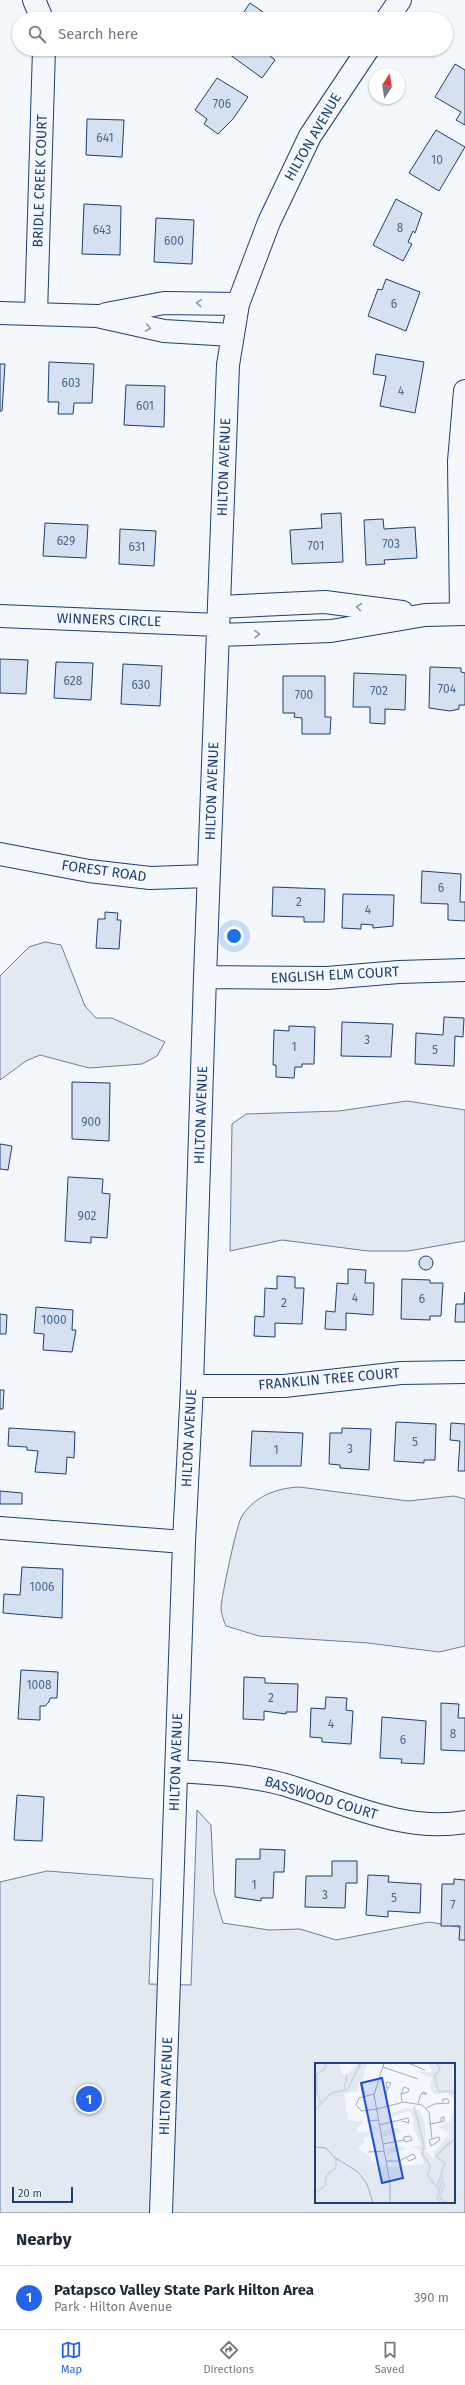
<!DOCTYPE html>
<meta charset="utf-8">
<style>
:root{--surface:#fff;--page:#f2f2f3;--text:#1f2937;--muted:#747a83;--line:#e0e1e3;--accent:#2563eb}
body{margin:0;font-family:"Fira Sans",sans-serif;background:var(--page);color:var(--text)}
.compass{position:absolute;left:369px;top:68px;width:36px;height:36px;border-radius:50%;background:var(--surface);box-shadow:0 1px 3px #0004;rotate:12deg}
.scale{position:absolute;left:12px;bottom:10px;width:61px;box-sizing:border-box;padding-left:4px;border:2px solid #1d3f73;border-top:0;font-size:11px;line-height:14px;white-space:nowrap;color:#1d3f73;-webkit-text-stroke:3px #f4f7fb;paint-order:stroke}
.you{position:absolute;left:234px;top:936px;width:14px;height:14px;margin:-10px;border:3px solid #fff;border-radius:50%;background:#1a73e8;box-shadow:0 0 0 6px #1a73e833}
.badge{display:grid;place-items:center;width:26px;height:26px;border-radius:50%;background:var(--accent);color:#fff;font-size:13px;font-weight:700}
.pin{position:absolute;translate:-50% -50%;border:2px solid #fff;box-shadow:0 1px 4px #0006}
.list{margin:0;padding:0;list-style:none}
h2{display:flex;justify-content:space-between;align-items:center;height:52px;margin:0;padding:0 16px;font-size:17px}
h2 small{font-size:13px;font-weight:400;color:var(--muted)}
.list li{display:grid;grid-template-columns:26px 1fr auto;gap:12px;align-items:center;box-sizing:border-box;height:64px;padding:0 16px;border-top:1px solid var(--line)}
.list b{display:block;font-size:15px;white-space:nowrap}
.list p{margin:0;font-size:13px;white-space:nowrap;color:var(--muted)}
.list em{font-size:13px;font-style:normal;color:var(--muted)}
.icon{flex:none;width:22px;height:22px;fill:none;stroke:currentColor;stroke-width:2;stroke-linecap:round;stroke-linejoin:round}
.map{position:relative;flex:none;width:465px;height:2213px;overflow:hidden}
.search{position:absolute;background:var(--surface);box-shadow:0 1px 3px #0004;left:12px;right:12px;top:12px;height:44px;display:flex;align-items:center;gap:10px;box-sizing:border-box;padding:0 14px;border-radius:22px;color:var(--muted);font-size:15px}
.sheet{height:116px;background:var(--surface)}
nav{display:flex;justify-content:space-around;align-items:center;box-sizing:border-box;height:56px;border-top:1px solid var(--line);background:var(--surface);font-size:11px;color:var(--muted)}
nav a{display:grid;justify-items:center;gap:2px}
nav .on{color:var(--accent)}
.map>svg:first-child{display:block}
.green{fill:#e3e9f0;stroke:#687fa3;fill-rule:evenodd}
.building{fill:#d5e0f0;stroke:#1d3f73}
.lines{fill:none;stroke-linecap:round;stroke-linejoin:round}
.minor-casing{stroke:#1d3f73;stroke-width:24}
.minor{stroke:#f4f7fb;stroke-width:22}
.oneway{stroke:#889bb7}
.labels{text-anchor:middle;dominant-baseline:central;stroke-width:3;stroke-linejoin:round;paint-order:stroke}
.number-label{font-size:12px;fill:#4b6792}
.street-label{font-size:14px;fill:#1d3f73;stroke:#f4f7fb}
.inset-river{fill:none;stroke:#cfd7e4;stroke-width:2}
.inset-road{fill:none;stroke:#9eadc5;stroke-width:1}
.view{fill:#1d4ed8;fill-opacity:0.15;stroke:#1d4ed8;stroke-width:2}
.inset-edge{fill:none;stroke:#1d3f73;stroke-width:2}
</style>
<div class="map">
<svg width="465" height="2213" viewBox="0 0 465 2213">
<rect width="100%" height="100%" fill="#f4f7fb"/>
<path class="green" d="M45,942l16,3 24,61 11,12h16l53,24 -8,14 -15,8 -53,4 -49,-13 -14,6 -26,19v-104l29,-29z
M407,1101l58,9v131l-57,10h-40l-86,-11 -52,11 2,-127 14,-10 93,-3z
M299,1487l109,14 46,-5 11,3v147l-26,6 -71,-9 -109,-7 -33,-10c-2,-5 -5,-12 -5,-18 0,-9 16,-86 21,-92 13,-20 35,-28 57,-29z
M197,1810l14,15 3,67 9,31 46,7 31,-1 36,11 93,-18 36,6v285h-465v-331l47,-11 106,8 -4,105 42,1zM316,2064h138v138h-138z"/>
<path class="building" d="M250,3l23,16h-34z
M222,49h51l-4,6 6,5 -13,18z
M455,64l10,6v55l-9,-5 5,-8 -26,-15z
M217,78l31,19 -15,22 -15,15 -14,-10 3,-5 -12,-9z
M87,119l37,1 -2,37 -36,-2z
M436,130l29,17 -26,44 -30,-18z
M396,199l26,14 -7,20 -2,-2 -5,11 4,2 -9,17 -30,-16z
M84,204l37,2 -1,49 -38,-1z
M156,218l38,2 -2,44 -38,-2z
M386,279l34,13 -14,39 -38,-15 10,-27 4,1z
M376,354l48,8 -9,51 -35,-7 6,-30 -13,-2z
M49,362l45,2 -2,39h-18l-1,11h-15l1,-12h-11z
M0,364h5l-3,47h-2z
M126,385l39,1 -1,41 -40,-2z
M341,513l2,49 -51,2 -2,-34 32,-2 -1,-14z
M383,519l1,10 31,-2 2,31 -33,2 1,4 -19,1 -2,-45z
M45,523l43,2 -2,33 -43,-2z
M120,529l36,2 -2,35 -35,-2z
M0,659l28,1 -2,34 -26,-1z
M56,662l37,1 -2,37 -37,-2z
M123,664l39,2 -2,40 -39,-2z
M430,667l31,1v4l4,1v32h-6v4l-9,2 -21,-3z
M354,673l52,2 -1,35 -20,-1v15l-15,-1v-16h-17z
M283,676h42v41h6l-1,17h-28v-16l-8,-1 1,-4h-12z
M422,871l39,3 -1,28h5v19l-17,-1v-16l-27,-1z
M273,887l52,2 -1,33h-20v-5l-32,-1z
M343,894l51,1 -1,31 -20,2v-3l-12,-1v5l-19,-1z
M105,912l13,1 -1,7h4l-2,29 -23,-1 2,-29h7z
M444,1017l20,1 -1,19 -8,-1 -1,30 -39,-2 1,-31 27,2z
M342,1022l51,2 -2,33 -50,-1z
M289,1026l26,1 -1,37h-12v3h-7l-1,11 -18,-1v-12h-3l1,-35 15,1z
M72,1082l38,1 -1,58 -37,-2z
M0,1144l12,2 -4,24 -8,-1z
M68,1177l35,2 -1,14 8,1 -3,44 -16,-1v6l-26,-2z
M419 1263a7 7 0 1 1 14 0a7 7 0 1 1-14 0Z
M348,1269l18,1 -1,13h9l-1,32 -27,-2v17l-21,-1 1,-18 9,1 2,-29 11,1z
M277,1276l18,1v11h9l-2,36 -27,-1v14l-21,-1 1,-20 9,1 1,-29 12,1z
M402,1279l28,1v3h13l-2,33h-11v4l-29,-1z
M465,1292v30h-10l1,-18h8z
M36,1307l37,3 -1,20h4l-4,22 -29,-2 1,-16 -10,-1z
M0,1314l7,1 -1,19h-6z
M0,1390h4l-1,19h-3z
M396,1422l40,2 -1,36h-11v3l-30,-2z
M451,1423l14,1v47h-7l2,-30 -10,-1z
M9,1428l66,4 -1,26 -7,-1 -1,17 -31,-2 3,-21 -11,-1v-3l-19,-1z
M342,1428l29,1 -2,41 -29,-2v-3l-11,-1 1,-31h12z
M252,1431l51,2 -2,33h-51z
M0,1491l22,2v11h-22z
M22,1567l41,2 -1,49 -59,-5 1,-19 16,1z
M21,1670l37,2 -1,26h-7l-1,4 -4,4h-5v14l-22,-1z
M244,1677l21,1v5l33,1 -1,28h-11v2l-22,-3v9l-21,-1z
M326,1697l21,1 -1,12 7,1 -2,33 -29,-2v-4l-12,-1 1,-29 14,1z
M441,1703l18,1 -1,14h7v33l-24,-1z
M382,1717l44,4 -2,43 -23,-1 1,-4 -22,-1z
M17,1795l27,2 -2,44 -28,-1z
M260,1849l25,1 -1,22h-10l-1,26h-12v3l-26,-4 1,-38h24z
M332,1861h25v22h-11l-1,25 -40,-1 1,-31h26z
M368,1875l21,1 -1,6 33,2 -1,29 -32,-2v6l-22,-2z
M454,1879l11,1v60h-6l1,-14h-19l1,-42h12z"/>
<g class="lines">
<g class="minor-casing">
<path id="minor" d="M34,0l8,19
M387,19l13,-19
M0,313l97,3 67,15 68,4
M36,314l8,-265
M106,314l58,-11 74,1
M219,607l106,-5 77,10
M461,614l-2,-153 6,-70
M0,616l218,9
M218,635l113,-4 94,-16 40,-1
M0,854l89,17 61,7 58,-2
M205,977l122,1 72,-6 66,-2
M192,1386h92l117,-13 64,-1
M0,1528l184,14
M176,1771c36,2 71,4 106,13 59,17 120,49 183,38
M161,2213l23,-671 8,-156 13,-409 23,-612 10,-61 31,-82 41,-86 58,-87"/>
</g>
<use href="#minor" class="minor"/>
</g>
<defs><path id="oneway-chevron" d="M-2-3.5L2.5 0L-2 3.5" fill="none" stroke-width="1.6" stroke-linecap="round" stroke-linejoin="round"/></defs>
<g class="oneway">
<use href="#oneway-chevron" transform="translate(199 303) rotate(-179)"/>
<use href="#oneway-chevron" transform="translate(148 328) rotate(13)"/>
<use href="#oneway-chevron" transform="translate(359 607) rotate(-173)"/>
<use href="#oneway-chevron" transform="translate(257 634) rotate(-2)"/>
</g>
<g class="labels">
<g class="number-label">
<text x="222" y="104">706</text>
<text x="105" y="138">641</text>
<text x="437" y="160">10</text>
<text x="400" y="228">8</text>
<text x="102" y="230">643</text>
<text x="174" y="241">600</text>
<text x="394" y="304">6</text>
<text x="71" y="383">603</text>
<text x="401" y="391">4</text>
<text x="145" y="406">601</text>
<text x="66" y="541">629</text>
<text x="391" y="544">703</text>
<text x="316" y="546">701</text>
<text x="137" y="547">631</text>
<text x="73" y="681">628</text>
<text x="141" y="685">630</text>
<text x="447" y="689">704</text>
<text x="379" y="691">702</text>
<text x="304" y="695">700</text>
<text x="441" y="888">6</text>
<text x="299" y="902">2</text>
<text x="368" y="910">4</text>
<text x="367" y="1040">3</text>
<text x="294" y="1047">1</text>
<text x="435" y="1050">5</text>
<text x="91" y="1122">900</text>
<text x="87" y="1216">902</text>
<text x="355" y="1298">4</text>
<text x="422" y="1299">6</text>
<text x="284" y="1303">2</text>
<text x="54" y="1320">1000</text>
<text x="415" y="1442">5</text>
<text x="350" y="1449">3</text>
<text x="276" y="1450">1</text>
<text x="42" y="1587">1006</text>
<text x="39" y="1685">1008</text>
<text x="271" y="1698">2</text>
<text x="331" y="1724">4</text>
<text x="453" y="1734">8</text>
<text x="403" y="1740">6</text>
<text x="254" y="1885">1</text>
<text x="325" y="1895">3</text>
<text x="394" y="1898">5</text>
<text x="453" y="1905">7</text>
</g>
<g class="street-label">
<text transform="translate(313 137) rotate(-60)">HILTON AVENUE</text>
<text transform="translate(40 181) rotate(-88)">BRIDLE CREEK COURT</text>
<text transform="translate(224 467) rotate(-88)">HILTON AVENUE</text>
<text transform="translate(109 620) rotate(2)">WINNERS CIRCLE</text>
<text transform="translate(212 791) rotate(-88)">HILTON AVENUE</text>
<text transform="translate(104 871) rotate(8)">FOREST ROAD</text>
<text transform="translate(335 975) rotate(-3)">ENGLISH ELM COURT</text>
<text transform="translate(201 1115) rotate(-88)">HILTON AVENUE</text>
<text transform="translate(329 1379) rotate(-5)">FRANKLIN TREE COURT</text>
<text transform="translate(189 1438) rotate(-87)">HILTON AVENUE</text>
<text transform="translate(176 1762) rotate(-88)">HILTON AVENUE</text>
<text transform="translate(321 1798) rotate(17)">BASSWOOD COURT</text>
<text transform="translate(166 2086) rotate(-88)">HILTON AVENUE</text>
</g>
</g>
<g transform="translate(315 2063)">
<rect width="140" height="140" fill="#f4f7fb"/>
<path d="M0,0h24l3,11 5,1 11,-12h9l-4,15 -5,5 -1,8 -13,3 4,26 16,2 -7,6v3l10,2 5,-8 6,3 -6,2 -2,7h-6v6l-6,5 12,9 1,5 6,1 -1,5 10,-2 2,5 -1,-8 2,4 35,-3 -4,-14 -9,-3 10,-2 -7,-15 -1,-14 -4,-5 -15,5 -4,-2 16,-6 13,2 6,14 1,27 8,8v-6l16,-20 -11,-6 11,-6 5,-17v99h-140zM112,0h28l-3,7 3,30 -9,-8 -11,3 -5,-8 2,-9 -18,-8 16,3 2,-3zM80,65l8,3 -20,6v-6zM83,83l9,3 -20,5v-6z" fill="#e3e9f0"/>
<path class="inset-river" d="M122,0l3,7 -5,5v5l4,12 11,-1 5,3M29,27l3,-16M6,40l-4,-10v-19l8,-5 1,-6M99,43l10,40 -2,8 8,11 -2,11 10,13M0,47l16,-17 16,-3 14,-27M126,88l9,-9M16,110l5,-6v-8M125,127l3,-15M0,130l10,-7 1,-9 5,-6M123,130l-1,6 5,4M126,130l4,-8 -3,-4M132,140l-7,-5 -2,-14 7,-21 -9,-7 19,-17"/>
<path class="inset-road" d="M69,0l-10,32 16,88v20M93,0l17,7M68,4l35,12M47,19l3,14M72,25l-1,-6 5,1 -5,9 1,14M59,31l-15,4 -3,7 6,6 15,-2M86,31l3,-7 5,2 -1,3 -7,2 1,8M103,40l3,-9h6l-4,-2 -2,2M111,45l8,-4 15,-1 -1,-4h-5v3M62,46l27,-7 18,3 7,7 3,27 7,-2 1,3 -9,6 -2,-6 3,-1M52,58l12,-1M114,61l12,-2 3,-1v-4l-3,1v4M64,62l29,-7 1,5 -7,-2M68,81l21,-4v-3l6,-1 2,4 -7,2 -1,-2M0,84l11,1 8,9 24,15 9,12 6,19M53,89l16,-1M71,98h13l14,-7 3,4 -7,3 -2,-3"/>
<path class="view" d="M67,15l21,100 -21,5 -21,-100z"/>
<rect width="140" height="140" class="inset-edge"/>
</g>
</svg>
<svg class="compass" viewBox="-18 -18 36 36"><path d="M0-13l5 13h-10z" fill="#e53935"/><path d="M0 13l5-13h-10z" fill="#747a83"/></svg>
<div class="scale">20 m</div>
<div class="you"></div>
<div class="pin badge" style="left:89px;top:2099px">1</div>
<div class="search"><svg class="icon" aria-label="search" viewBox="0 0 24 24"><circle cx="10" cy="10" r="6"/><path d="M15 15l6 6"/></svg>Search here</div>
</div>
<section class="sheet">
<h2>Nearby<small></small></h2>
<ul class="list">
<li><span class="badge">1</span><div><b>Patapsco Valley State Park Hilton Area</b><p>Park · Hilton Avenue</p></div><em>390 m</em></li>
</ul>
</section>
<nav>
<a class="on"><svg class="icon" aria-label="map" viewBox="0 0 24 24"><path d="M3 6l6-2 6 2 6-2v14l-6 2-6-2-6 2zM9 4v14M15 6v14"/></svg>Map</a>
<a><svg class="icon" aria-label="directions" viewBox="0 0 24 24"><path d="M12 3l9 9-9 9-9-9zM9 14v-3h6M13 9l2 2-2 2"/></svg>Directions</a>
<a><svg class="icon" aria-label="saved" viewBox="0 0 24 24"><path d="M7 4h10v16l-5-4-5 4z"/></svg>Saved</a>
</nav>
